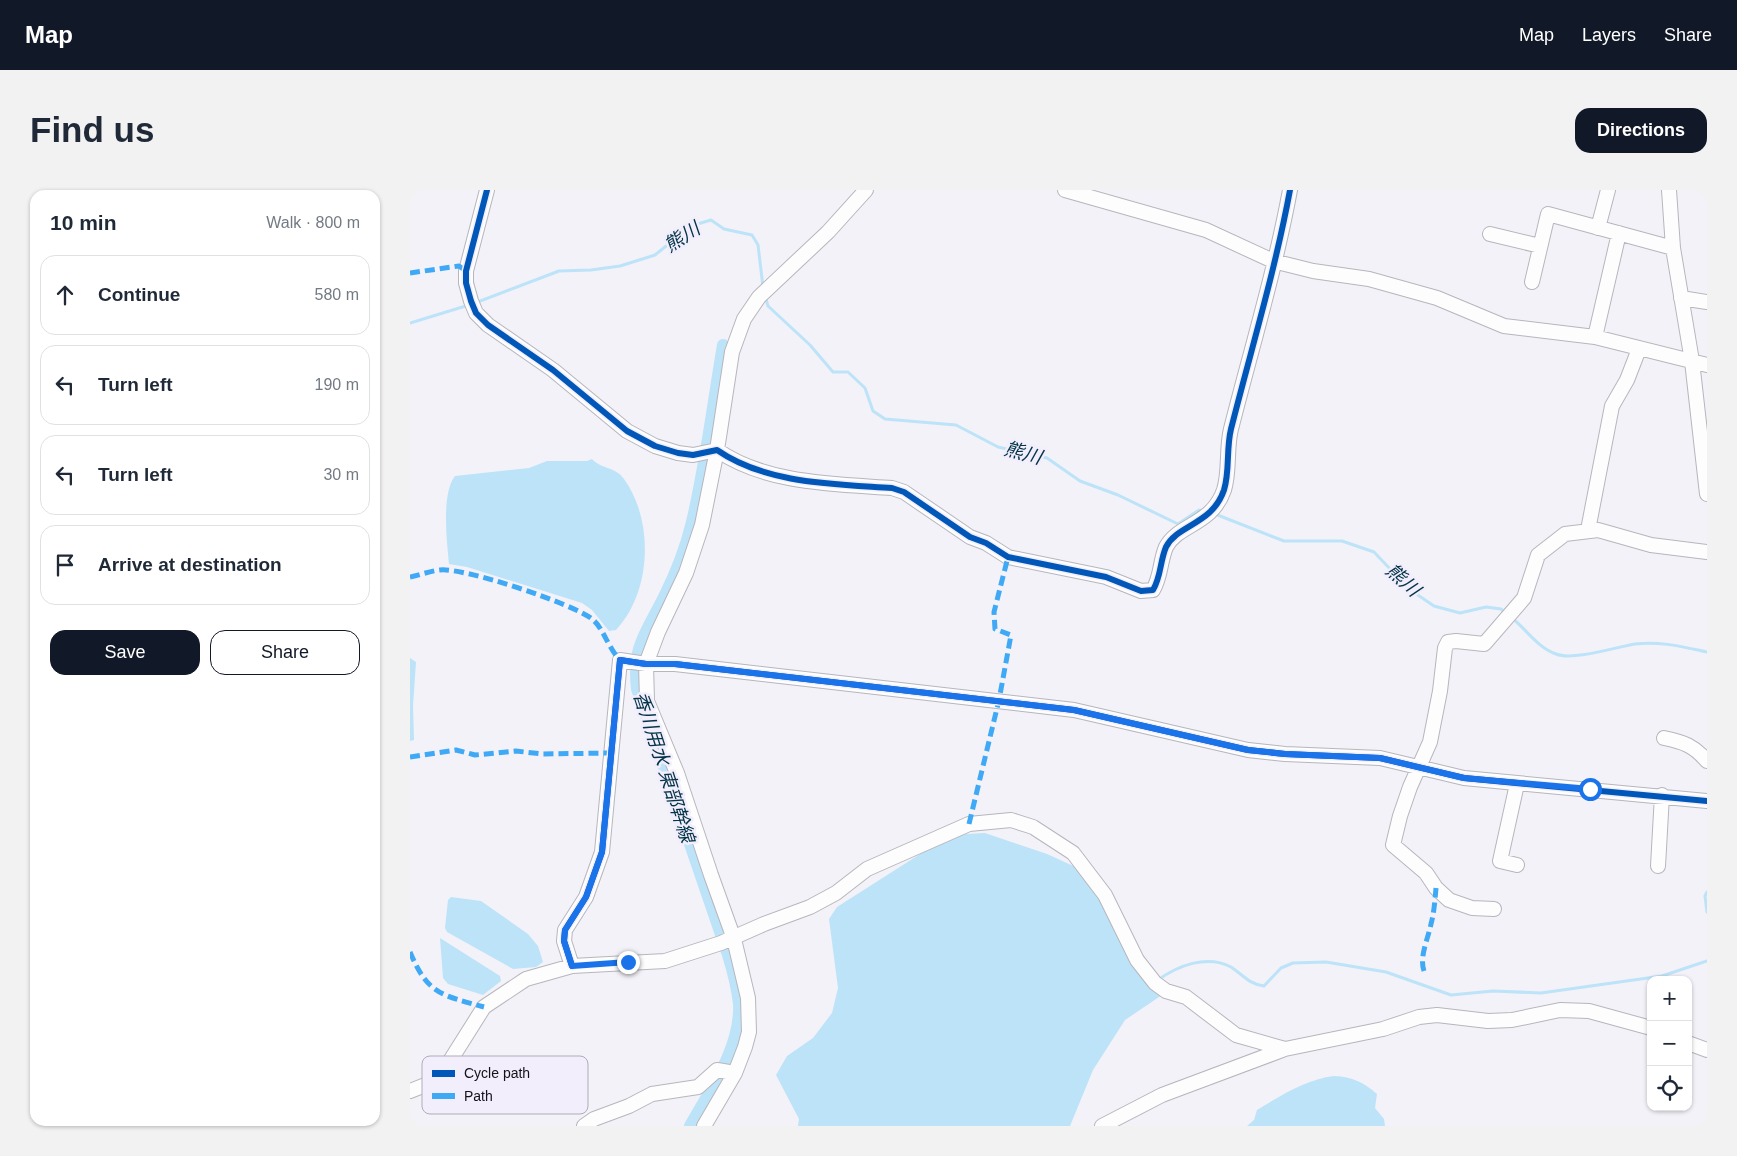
<!DOCTYPE html>
<meta charset="utf-8">
<style>
:root{--surface:#fff;--page:#f2f2f3;--text:#1f2937;--muted:#747a83;--line:#e0e1e3;--accent:#111827}
body{margin:0;font-family:Helvetica,"Noto Sans JP",sans-serif;background:var(--page);color:var(--text)}
.controls{position:absolute;right:15px;bottom:15px;display:grid;overflow:hidden;border-radius:10px;box-shadow:0 1px 4px #0004}
.controls button{width:45px;height:45px;display:grid;place-items:center;padding:0;border:0;border-bottom:1px solid var(--line);background:var(--surface);color:var(--text);font:25px sans-serif}
.stop{position:absolute;width:15px;height:15px;margin:-11px;border:4px solid #1a73e8;border-radius:50%;background:#fff}
.stop.end{background:#1a73e8;border-color:#fff;box-shadow:0 1px 5px #0008}
.list{margin:0;padding:0;list-style:none}
h2{display:flex;justify-content:space-between;align-items:center;height:65px;margin:0;padding:0 20px;font-size:21px}
h2 small{font-size:16px;font-weight:400;color:var(--muted)}
.list li{display:grid;grid-template-columns:32px 1fr auto;gap:15px;align-items:center;box-sizing:border-box;height:80px;margin:0 10px 10px;padding:0 10px;border:1px solid var(--line);border-radius:15px}
.list b{display:block;font-size:19px;white-space:nowrap}
.list em{font-size:16px;font-style:normal;color:var(--muted)}
.actions{display:flex;gap:10px;padding:15px 20px}
.actions a{flex:1;padding:11px 0;border:1px solid var(--accent);border-radius:15px;text-align:center;font-size:18px;color:var(--accent)}
.actions .main{background:var(--accent);color:#fff}
.icon{flex:none;width:28px;height:28px;fill:none;stroke:currentColor;stroke-width:2;stroke-linecap:round;stroke-linejoin:round}
.map{position:relative;flex:none;width:1297px;height:936px;overflow:hidden;border-radius:15px}
header{display:flex;align-items:center;gap:30px;box-sizing:border-box;height:70px;padding:0 25px;background:var(--accent);color:#fff}
header strong{font-size:24px}
nav{display:flex;gap:28px;margin-inline-start:auto;font-size:18px}
.intro{display:flex;align-items:center;justify-content:space-between;box-sizing:border-box;height:120px;padding:0 30px}
h1{margin:0;font-size:35px}
.button{padding:12px 22px;border-radius:15px;background:var(--accent);color:#fff;font-size:18px;font-weight:700}
main{display:flex;gap:30px;padding:0 30px}
aside{flex:1;background:var(--surface);border-radius:15px;box-shadow:0 1px 4px #0004}
.map>svg:first-child{display:block}
.water{fill:#bde3f8}
.lines{fill:none;stroke-linecap:round;stroke-linejoin:round}
.stream{stroke:#bde3f8;stroke-width:3}
.canal{stroke:#bde3f8;stroke-width:12}
.minor-casing{stroke:#b7b6bc;stroke-width:16}
.minor{stroke:#fdfdfe;stroke-width:14}
.quiet{stroke:#3fa9f5;stroke-width:5;stroke-dasharray:10 5;stroke-linecap:butt}
.cycleway-casing{stroke:#f2eefc;stroke-width:9}
.cycleway{stroke:#0057b8;stroke-width:6}
.route{stroke:#1a73e8;stroke-width:6}
.labels{text-anchor:middle;dominant-baseline:central;stroke-width:5;stroke-linejoin:round;paint-order:stroke}
.water-label{font-size:19px;font-style:italic;fill:#033447;stroke:#f2eefc}
.key{fill:#f2eefc;stroke:#afacb8;stroke-width:1}
.key-label{font-size:14px;fill:#141119}
</style>
<header>
<strong>Map</strong>
<nav><a>Map</a><a>Layers</a><a>Share</a></nav>
</header>
<div class="intro"><h1>Find us</h1><a class="button">Directions</a></div>
<main>
<aside>
<h2>10 min<small>Walk · 800 m</small></h2>
<ul class="list">
<li><svg class="icon" aria-label="ahead" viewBox="0 0 24 24"><path d="M12 20V5M6 11l6-6 6 6"/></svg><div><b>Continue</b></div><em>580 m</em></li>
<li><svg class="icon" aria-label="left" viewBox="0 0 24 24"><path d="M17 20v-9H6M10 6l-5 5 5 5"/></svg><div><b>Turn left</b></div><em>190 m</em></li>
<li><svg class="icon" aria-label="left" viewBox="0 0 24 24"><path d="M17 20v-9H6M10 6l-5 5 5 5"/></svg><div><b>Turn left</b></div><em>30 m</em></li>
<li><svg class="icon" aria-label="arrive" viewBox="0 0 24 24"><path d="M6 21V4h12l-3 4 3 4H6"/></svg><div><b>Arrive at destination</b></div></li>
</ul>
<div class="actions"><a class="main">Save</a><a>Share</a></div>
</aside>
<div class="map">
<svg width="1297" height="936" viewBox="0 0 1297 936">
<rect width="100%" height="100%" fill="#f3f2f8"/>
<path class="water" d="M182,269c9,10 24,8 32,20 30,41 28,113 -8,151l-7,1 -17,-21 -10,-7 -115,-36 -18,-3c-2,-23 -8,-70 6,-88l74,-8 18,-7h40z
M0,468l6,4 -3,44 1,34 -4,1z
M575,643l62,21 33,15 85,124 -40,27 -32,50 -23,56h-272l1,-7 -23,-44 11,-19 26,-18 19,-25 6,-25 -9,-69 8,-12 102,-65 27,-8z
M41,707l30,4 47,33 10,12 5,16 -7,5 -23,2 -66,-37 -2,-4 3,-28z
M30,748l60,38 1,5 -18,14 -35,-11 -5,-6z
M924,886c19,1 29,6 43,18l-2,14 9,11 1,7h-138l7,-6 3,-10c23,-14 50,-31 77,-34z"/>
<g class="lines">
<path class="stream" d="M355,106l3,10 42,39 23,27h15l17,16 8,23 12,8 71,6 42,22 49,11 33,23 38,14 60,29 21,-14 5,1
M65,113l84,-32 32,-1 29,-4 35,-11 36,-29 20,-6 13,9 28,6 6,10 5,42
M0,133l59,-18
M805,324l69,27h58l32,11 35,37 25,17 26,7 26,-6 15,2 6,5
M1102,428c14,11 26,30 44,36 17,7 60,-7 79,-10 26,-3 48,3 72,8
M1297,702l-2,4 2,16
M748,790c19,-14 49,-26 73,-13 12,8 18,17 33,19l17,-18 12,-5 33,-1 60,10 65,23 42,-4 48,2 121,-17 45,-15"/>
<path class="canal" d="M280,936c20,-36 51,-78 49,-122 -2,-17 -6,-33 -11,-49l-91,-266c-5,-43 9,-56 27,-92 12,-24 22,-50 28,-75 14,-59 21,-119 31,-177"/>
<g class="minor-casing">
<path id="minor" d="M77,0l-21,81v12l5,18 5,12 12,12 65,45 74,61 28,15 23,7 15,2 24,-5c49,34 117,34 175,38l12,4 66,45 16,6 22,14 98,20 35,14 12,-1c8,-13 7,-29 13,-43 12,-23 46,-22 58,-57 6,-19 2,-41 7,-61 20,-79 44,-158 59,-239
M655,0l141,40 67,31 40,10 56,8 68,19 67,28 91,11 112,28
M1259,0l4,58 19,113 15,133
M1188,38l10,-38
M1080,44l50,12
M1122,92l16,-68 125,34
M1271,108l26,4
M1185,147l24,-104
M1178,340l24,-124 15,-26 12,-31
M1254,548c20,4 30,8 43,23
M1107,594l-17,77 17,4
M1248,676l4,-71
M1084,719l-22,-1 -23,-8 -13,-12 -10,-15 -33,-28 7,-29 10,-29 20,-45 10,-51 5,-43 3,-6 8,-1 28,3 2,-2 38,-44 14,-43 27,-21 33,-4 53,15 56,7
M162,776l-8,-25 1,-11 21,-33 16,-45 18,-192 26,4h29l399,46 174,40 37,4 95,4 84,20 243,23
M1278,853l19,7
M0,901l28,-11 46,-73 42,-28 46,-13 93,-5 56,-18 43,-19 46,-17 26,-14 31,-24 102,-45 42,-4 22,7 40,26 32,42 32,65 18,23 11,8 20,6 50,38 49,14
M174,936l10,-7 35,-13 23,-12 46,-7 19,-17 18,3
M294,936l31,-53 10,-26 4,-15 -1,-34 -14,-59 -23,-64 -34,-102 -30,-72 -1,-37 12,-32 28,-59 16,-48 15,-75 15,-98 12,-33 15,-22 69,-65 38,-42
M692,936l60,-31 123,-46 98,-20 36,-12 18,-2 51,6 24,-1 48,-10 29,1 62,17"/>
</g>
<use href="#minor" class="minor"/>
<path class="quiet" d="M0,83l49,-7 7,5
M0,387c10,-2 20,-6 30,-7 23,-3 134,34 152,49 11,8 16,29 28,41
M0,567l46,-7 19,5 41,-4 26,3 69,-1
M559,634l30,-124 12,-65 -16,-6 -1,-17 14,-55
M0,762c18,43 32,43 74,55
M1014,781c-5,-14 4,-32 7,-47 3,-11 4,-24 5,-36"/>
<g class="cycleway-casing">
<path id="cycleway" d="M77,0l-21,81v12l5,18 5,12 12,12 65,45 74,61 28,15 23,7 15,2 24,-5c49,34 117,34 175,38l12,4 66,45 16,6 22,14 98,20 35,14 12,-1c8,-13 7,-29 13,-43 12,-23 46,-22 58,-57 6,-19 2,-41 7,-61 20,-79 44,-158 59,-239
M162,776l-8,-25 1,-11 21,-33 16,-45 18,-192 26,4h29l399,46 174,40 37,4 95,4 84,20 243,23"/>
</g>
<use href="#cycleway" class="cycleway"/>
</g>
<g class="lines">
<path class="route" d="M218,772l-56,4 -8,-25 1,-11 21,-33 16,-45 18,-192 26,4h29l399,46 174,40 37,4 95,4 84,20 126,11"/>
</g>
<g class="labels">
<g class="water-label">
<text transform="translate(272 47) rotate(-33)">熊川</text>
<text transform="translate(613 263) rotate(15)">熊川</text>
<text transform="translate(993 390) rotate(42)">熊川</text>
<text transform="translate(254 577) rotate(72)">香川用水 東部幹線</text>
</g>
</g>
<rect x="12" y="866" width="166" height="58" rx="8" class="key"/>
<rect x="22" y="880" width="23" height="7" fill="#0057b8"/>
<rect x="22" y="903" width="23" height="6" fill="#3fa9f5"/>
<g class="key-label">
<text x="54" y="888">Cycle path</text>
<text x="54" y="911">Path</text>
</g>
</svg>
<div class="controls">
<button>+</button>
<button>−</button>
<button><svg class="icon" aria-label="locate" viewBox="0 0 24 24"><circle cx="12" cy="12" r="6"/><path d="M12 2v4M12 18v4M2 12h4M18 12h4"/></svg></button>
</div>
<div class="stop" style="left:1180px;top:599px"></div>
<div class="stop end" style="left:218px;top:772px"></div>
</div>
</main>
